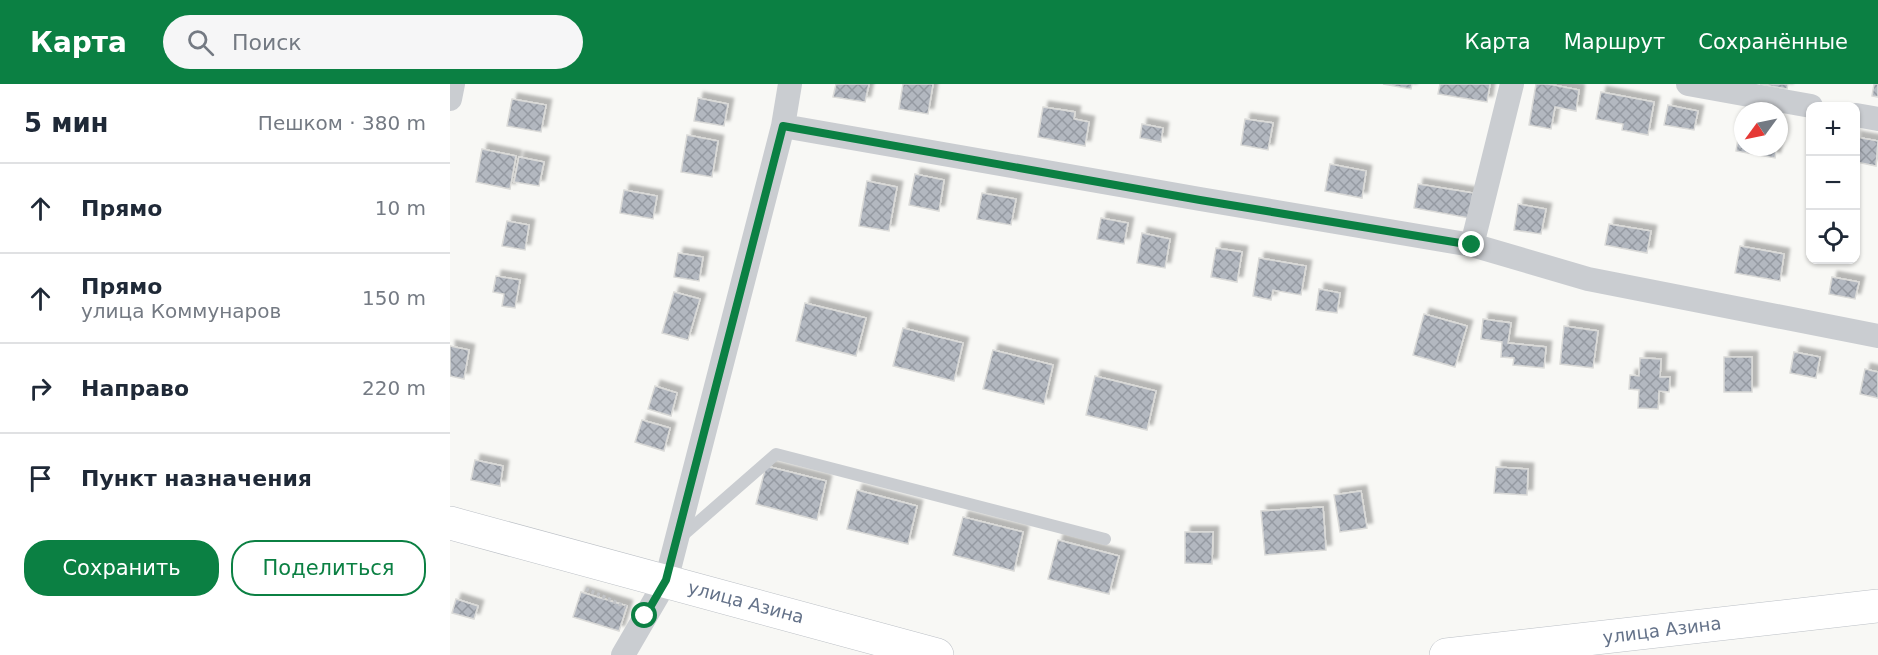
<!DOCTYPE html>
<html lang="ru">
<meta charset="utf-8">
<style>
:root{--surface:#fff;--page:#f6f6f7;--text:#1f2937;--muted:#747a83;--line:#e0e1e3;--accent:#0b8043}
body{margin:0;font-family:"DejaVu Sans",sans-serif;background:var(--page);color:var(--text)}
.controls{position:absolute;right:18px;top:18px;display:grid;overflow:hidden;border-radius:12px;box-shadow:0 2px 4px #0004}
.controls button{width:54px;height:54px;display:grid;place-items:center;padding:0;border:0;border-bottom:2px solid var(--line);background:var(--surface);color:var(--text);font:30px sans-serif}
.compass{position:absolute;left:1284px;top:18px;width:54px;height:54px;border-radius:50%;background:var(--surface);box-shadow:0 2px 4px #0004;rotate:237deg}
.stop{position:absolute;width:18px;height:18px;margin:-14px;border:4px solid #0b8043;border-radius:50%;background:#fff}
.stop.end{background:#0b8043;border-color:#fff;box-shadow:0 2px 6px #0008}
.list{margin:0;padding:0;list-style:none}
h2{display:flex;justify-content:space-between;align-items:center;height:78px;margin:0;padding:0 24px;font-size:26px}
h2 small{font-size:20px;font-weight:400;color:var(--muted)}
.list li{display:grid;grid-template-columns:39px 1fr auto;gap:18px;align-items:center;box-sizing:border-box;height:90px;padding:0 24px;border-top:2px solid var(--line)}
.list b{display:block;font-size:22px;white-space:nowrap}
.list p{margin:0;font-size:20px;white-space:nowrap;color:var(--muted)}
.list em{font-size:20px;font-style:normal;color:var(--muted)}
.actions{display:flex;gap:12px;padding:18px 24px}
.actions a{flex:1;padding:14px 0;border:2px solid var(--accent);border-radius:24px;text-align:center;font-size:21px;color:var(--accent)}
.actions .main{background:var(--accent);color:#fff}
.icon{flex:none;width:33px;height:33px;fill:none;stroke:currentColor;stroke-width:2;stroke-linecap:round;stroke-linejoin:round}
.map{position:relative;flex:none;width:1428px;height:571px;overflow:hidden}
header{display:flex;align-items:center;gap:36px;box-sizing:border-box;height:84px;padding:0 30px;background:var(--accent);color:#fff}
header strong{font-size:28px}
nav{display:flex;gap:33px;margin-inline-start:auto;font-size:21px}
.search{width:420px;height:54px;background:var(--page);display:flex;align-items:center;gap:15px;box-sizing:border-box;padding:0 21px;border-radius:33px;color:var(--muted);font-size:22px}
main{display:flex}
aside{flex:1;background:var(--surface)}
.map>svg:first-child{display:block}
.building{fill:url(#building-cross-hatch);stroke:#dadad8;stroke-width:1.5;filter:url(#shadow)}
.lines{fill:none;stroke-linecap:round;stroke-linejoin:round}
.secondary-casing{stroke:#bcc0c6;stroke-width:34}
.path{stroke:#c1c3c6;stroke-width:4;stroke-dasharray:3 3;stroke-linecap:butt}
.service{stroke:#cacdd1;stroke-width:12}
.minor{stroke:#cacdd1;stroke-width:24}
.secondary{stroke:#fff;stroke-width:33}
.route{stroke:#0b8043;stroke-width:8}
.labels{text-anchor:middle;dominant-baseline:central;stroke-width:6;stroke-linejoin:round;paint-order:stroke}
.street-label{font-size:18px;fill:#647289;stroke:#fff}
</style>
<header>
<strong>Карта</strong>
<div class="search"><svg class="icon" aria-label="search" viewBox="0 0 24 24"><circle cx="10" cy="10" r="6"/><path d="M15 15l6 6"/></svg>Поиск</div>
<nav><a>Карта</a><a>Маршрут</a><a>Сохранённые</a></nav>
</header>
<main>
<aside>
<h2>5 мин<small>Пешком · 380 m</small></h2>
<ul class="list">
<li><svg class="icon" aria-label="ahead" viewBox="0 0 24 24"><path d="M12 20V5M6 11l6-6 6 6"/></svg><div><b>Прямо</b></div><em>10 m</em></li>
<li><svg class="icon" aria-label="ahead" viewBox="0 0 24 24"><path d="M12 20V5M6 11l6-6 6 6"/></svg><div><b>Прямо</b><p>улица Коммунаров</p></div><em>150 m</em></li>
<li><svg class="icon" aria-label="right" viewBox="0 0 24 24"><path d="M7 20v-9h11M14 6l5 5-5 5"/></svg><div><b>Направо</b></div><em>220 m</em></li>
<li><svg class="icon" aria-label="arrive" viewBox="0 0 24 24"><path d="M6 21V4h12l-3 4 3 4H6"/></svg><div><b>Пункт назначения</b></div></li>
</ul>
<div class="actions"><a class="main">Сохранить</a><a>Поделиться</a></div>
</aside>
<div class="map">
<svg width="1428" height="571" viewBox="0 0 1428 571">
<defs>
<pattern id="building-cross-hatch" width="8" height="8" patternUnits="userSpaceOnUse" patternTransform="scale(1.5)"><rect width="8" height="8" fill="#b3b8c0"/><path d="M0 0l8 8M0 8l8-8" fill="none" stroke="#959aa2"/></pattern>
<filter id="shadow"><feDropShadow dx="5.5" dy="-5.5" stdDeviation="1.5" flood-color="#0004"/></filter>
</defs>
<rect width="100%" height="100%" fill="#f8f8f5"/>
<path class="building" d="M386,0h33l-4,18 -32,-5z
M453,0h30l-5,30 -29,-5z
M933,0h29l-1,5z
M990,0h50l-3,18 -49,-8z
M1086,0h12l31,6 -3,21 -21,-4 -4,22 -22,-4z
M1310,0h28l-1,5z
M1424,0h4v13l-6,-1z
M1151,8l53,10 -6,33 -26,-5 1,-6 -27,-5z
M248,14l30,6 -4,22 -30,-5z
M62,15l34,6 -5,27 -34,-6z
M1218,21l30,6 -4,19 -30,-5z
M593,23l32,5 -1,7 15,3 -4,24 -47,-9z
M795,35l28,4 -5,27 -27,-5z
M1291,37h2v26h34l-2,11 -39,-7z
M692,40l21,4 -2,14 -21,-4z
M237,51l31,6 -6,36 -31,-5z
M1406,53l22,4 -2,25 -20,-4z
M32,65l34,7 -6,33 -34,-7z
M69,73l25,5 -5,24 -25,-4z
M880,80l36,7 -4,27 -37,-7z
M465,90l29,6 -5,31 -30,-6z
M417,97l30,6 -8,44 -30,-5z
M968,100l55,9 -4,25 -55,-10z
M174,106l33,6 -4,23 -33,-6z
M532,109l34,6 -5,26 -34,-6z
M1068,120l28,5 -5,25 -27,-4z
M651,134l27,5 -4,21 -27,-5z
M57,137l22,4 -4,25 -23,-4z
M1159,140l42,7 -4,22 -42,-8z
M692,149l28,6 -5,29 -28,-5z
M1290,162l44,8 -4,27 -45,-8z
M766,164l26,4 -5,30 -26,-5z
M228,169l25,4 -4,24 -25,-4z
M809,174l47,8 -5,29 -28,-5 -2,10 -18,-4z
M46,192l24,4 -5,28 -13,-2 2,-12 -11,-2z
M1382,193l27,5 -4,17 -26,-5z
M869,205l21,4 -3,20 -21,-3z
M224,208l26,7 -12,41 -26,-7z
M355,219l61,15 -10,38 -60,-15z
M974,230l43,12 -12,41 -42,-12z
M1033,235l28,4 -3,20 38,4 -2,21 -31,-3 1,-7 -13,-1 1,-15 -21,-3z
M1114,242l34,5 -5,37 -33,-4z
M453,244l60,15 -9,38 -61,-15z
M0,262l19,4 -5,29 -14,-3z
M543,266l60,15 -9,39 -61,-15z
M1344,268l26,5 -4,21 -26,-5z
M1274,273h28v35h-28z
M1190,274l21,1 -1,18h10l-1,15 -10,-1 -1,18 -20,-1 1,-18 -10,-1 1,-14 9,1z
M1415,285l13,3v26l-18,-4z
M645,292l61,15 -9,39 -61,-15z
M205,302l22,7 -6,23 -23,-7z
M192,336l28,8 -6,23 -29,-9z
M25,376l28,6 -3,20 -29,-6z
M316,382l60,15 -9,39 -61,-16z
M1046,383l32,2 -1,26 -33,-2z
M407,406l60,16 -9,38 -61,-15z
M911,407l6,37 -27,4 -6,-37z
M873,423l3,43 -61,5 -4,-44z
M513,433l60,15 -9,39 -61,-16z
M735,448h28l-1,32 -27,-1z
M608,456l61,16 -10,38 -61,-15z
M131,508l46,14 -8,25 -46,-14z
M6,515l22,7 -4,13 -22,-6z"/>
<g class="lines">
<g class="secondary-casing">
<path id="secondary" d="M0,439l487,132
M996,571l432,-49"/>
</g>
<path class="path" d="M136,505l40,18"/>
<path class="service" d="M231,453l95,-83 329,85"/>
<path class="minor" d="M1238,0l123,22
M0,15l3,-15
M1406,31l22,4
M333,42l417,73 272,46 116,34 290,57
M1022,161l40,-161
M173,571l43,-74 117,-455 7,-42"/>
<use href="#secondary" class="secondary"/>
</g>
<g class="lines">
<path class="route" d="M195,532l21,-36 117,-454 417,74 272,45"/>
</g>
<g class="labels">
<g class="street-label">
<text transform="translate(296 518) rotate(15)">улица Азина</text>
<text transform="translate(1212 546) rotate(-7)">улица Азина</text>
</g>
</g>
</svg>
<div class="controls">
<button>+</button>
<button>−</button>
<button><svg class="icon" aria-label="locate" viewBox="0 0 24 24"><circle cx="12" cy="12" r="6"/><path d="M12 2v4M12 18v4M2 12h4M18 12h4"/></svg></button>
</div>
<svg class="compass" viewBox="-18 -18 36 36"><path d="M0-13l5 13h-10z" fill="#e53935"/><path d="M0 13l5-13h-10z" fill="#747a83"/></svg>
<div class="stop" style="left:195px;top:532px"></div>
<div class="stop end" style="left:1022px;top:161px"></div>
</div>
</main>
